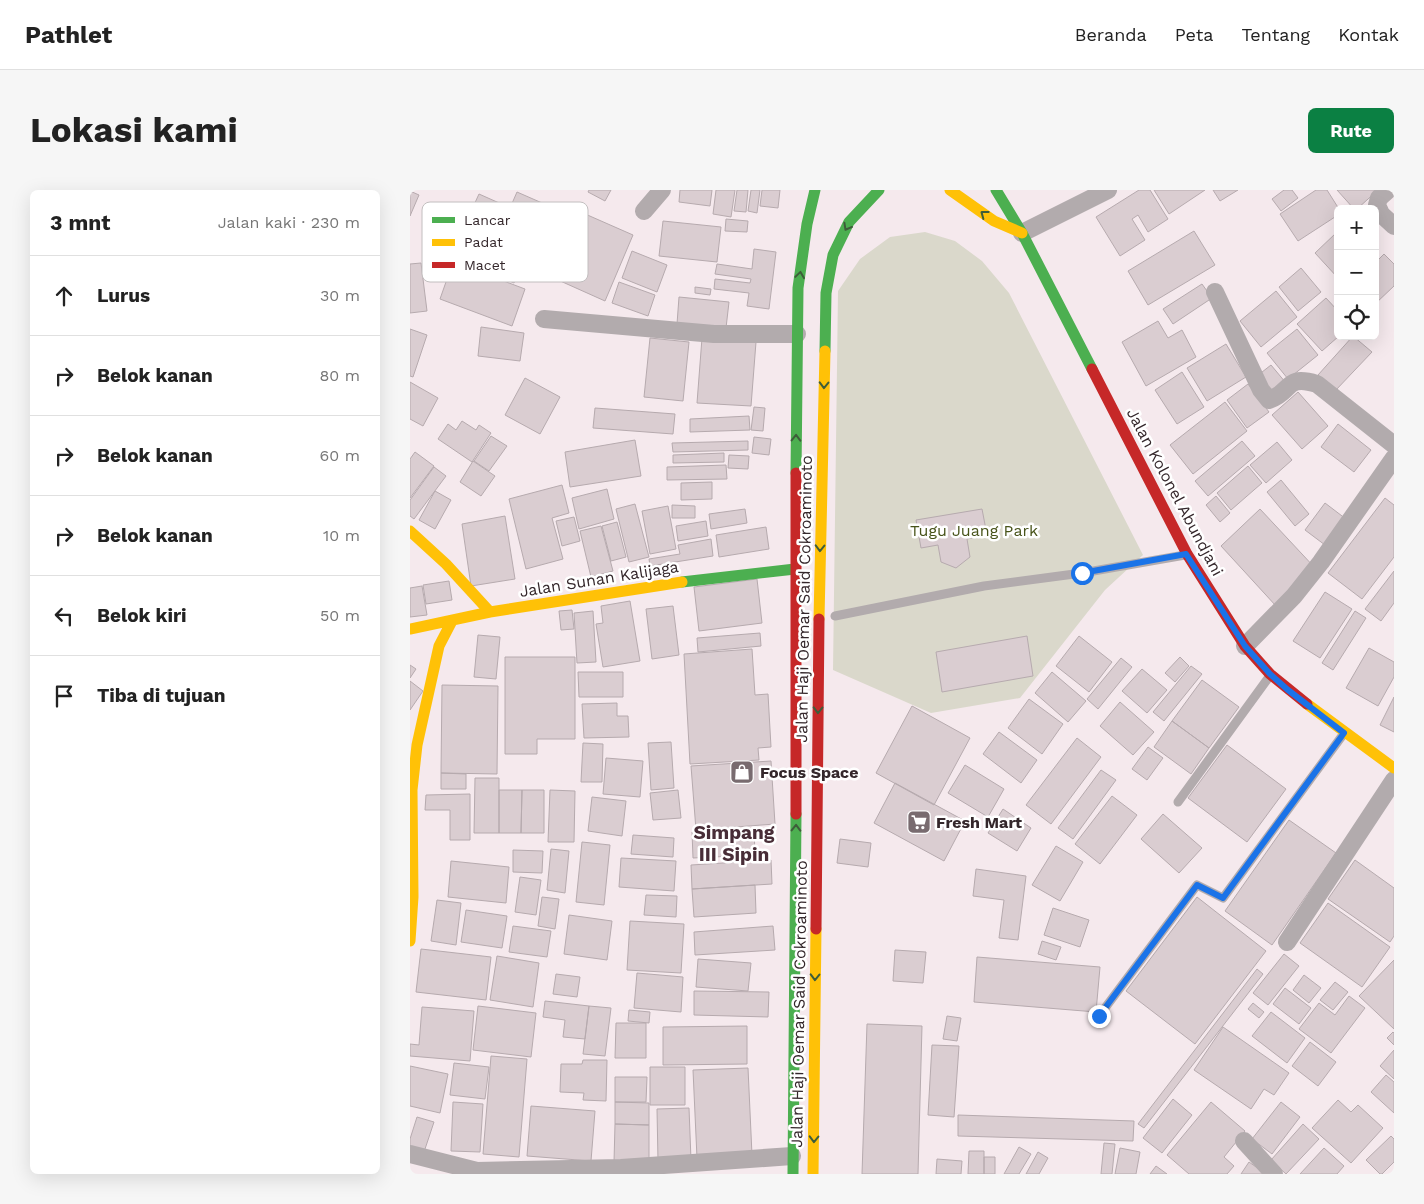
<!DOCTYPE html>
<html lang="id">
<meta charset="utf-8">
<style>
:root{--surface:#fff;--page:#f6f6f6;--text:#222;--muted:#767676;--line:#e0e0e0;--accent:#0b8043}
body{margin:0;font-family:"Work Sans",sans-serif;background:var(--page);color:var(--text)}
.controls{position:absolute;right:15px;top:15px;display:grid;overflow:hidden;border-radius:8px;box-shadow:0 5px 20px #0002}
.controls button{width:45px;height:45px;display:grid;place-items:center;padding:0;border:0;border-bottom:1px solid var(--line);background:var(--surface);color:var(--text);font:25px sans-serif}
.stop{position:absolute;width:15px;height:15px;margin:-11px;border:4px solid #1a73e8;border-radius:50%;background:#fff}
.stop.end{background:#1a73e8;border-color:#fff;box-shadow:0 1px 5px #0008}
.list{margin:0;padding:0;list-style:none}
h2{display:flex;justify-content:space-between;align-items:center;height:65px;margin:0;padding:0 20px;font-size:21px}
h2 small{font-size:16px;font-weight:400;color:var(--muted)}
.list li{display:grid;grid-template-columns:32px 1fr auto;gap:15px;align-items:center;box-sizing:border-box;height:80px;padding:0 20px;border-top:1px solid var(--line)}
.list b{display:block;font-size:19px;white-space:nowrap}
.list em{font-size:16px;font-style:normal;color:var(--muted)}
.icon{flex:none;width:28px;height:28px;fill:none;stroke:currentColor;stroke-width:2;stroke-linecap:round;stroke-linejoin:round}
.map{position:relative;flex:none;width:984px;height:984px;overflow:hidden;border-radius:8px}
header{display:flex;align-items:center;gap:30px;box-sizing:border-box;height:70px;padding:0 25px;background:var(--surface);border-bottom:1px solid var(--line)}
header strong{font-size:24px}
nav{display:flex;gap:28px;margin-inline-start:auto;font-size:18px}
.intro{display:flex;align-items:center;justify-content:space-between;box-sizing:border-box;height:120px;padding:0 30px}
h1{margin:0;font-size:35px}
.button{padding:12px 22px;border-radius:8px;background:var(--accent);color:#fff;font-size:18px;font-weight:700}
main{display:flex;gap:30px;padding:0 30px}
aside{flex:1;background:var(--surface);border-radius:8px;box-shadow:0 5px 20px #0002}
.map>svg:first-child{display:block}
.green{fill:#dad8cb}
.building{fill:#dacdd1;stroke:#b6aaae}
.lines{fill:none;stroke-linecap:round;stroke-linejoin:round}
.lane{stroke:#b2abad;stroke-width:9}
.street{stroke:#b2abad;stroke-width:18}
.fast{stroke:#4caf50;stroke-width:11}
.slow{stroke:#ffc107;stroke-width:11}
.jam{stroke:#c62828;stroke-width:11}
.oneway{stroke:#3e5d3a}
.route{stroke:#1a73e8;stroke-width:6}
.labels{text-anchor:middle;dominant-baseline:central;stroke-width:5;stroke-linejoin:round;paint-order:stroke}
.street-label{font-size:16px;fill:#34272b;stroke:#fff}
.park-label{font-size:16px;fill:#475319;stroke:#fff}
.poi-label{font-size:16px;font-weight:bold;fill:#34272b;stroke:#fff;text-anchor:start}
.quarter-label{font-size:19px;font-weight:bold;fill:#482d37;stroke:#fff}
.key{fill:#fff;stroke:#c2bebf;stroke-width:1}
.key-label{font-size:14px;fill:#34272b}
</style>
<header>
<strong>Pathlet</strong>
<nav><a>Beranda</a><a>Peta</a><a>Tentang</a><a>Kontak</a></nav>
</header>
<div class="intro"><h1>Lokasi kami</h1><a class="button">Rute</a></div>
<main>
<aside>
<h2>3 mnt<small>Jalan kaki · 230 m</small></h2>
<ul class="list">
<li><svg class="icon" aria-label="ahead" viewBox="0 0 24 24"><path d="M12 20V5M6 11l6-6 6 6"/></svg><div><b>Lurus</b></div><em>30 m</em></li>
<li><svg class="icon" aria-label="right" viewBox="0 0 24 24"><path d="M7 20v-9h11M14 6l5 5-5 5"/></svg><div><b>Belok kanan</b></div><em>80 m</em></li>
<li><svg class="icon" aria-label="right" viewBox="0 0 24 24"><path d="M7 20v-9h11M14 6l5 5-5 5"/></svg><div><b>Belok kanan</b></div><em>60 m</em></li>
<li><svg class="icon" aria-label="right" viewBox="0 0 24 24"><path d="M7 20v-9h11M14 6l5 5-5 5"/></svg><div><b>Belok kanan</b></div><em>10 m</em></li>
<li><svg class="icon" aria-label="left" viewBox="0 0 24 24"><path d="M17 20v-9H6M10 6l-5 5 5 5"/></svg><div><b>Belok kiri</b></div><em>50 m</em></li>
<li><svg class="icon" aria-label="arrive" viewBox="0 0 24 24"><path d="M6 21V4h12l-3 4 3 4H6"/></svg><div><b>Tiba di tujuan</b></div></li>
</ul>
</aside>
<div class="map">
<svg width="984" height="984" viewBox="0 0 984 984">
<rect width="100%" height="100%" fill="#f5e9ed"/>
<path class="green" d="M515,42l30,9 27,20 27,32 134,262 -38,35 -85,108 -89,15 -98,-43 5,-379 22,-32 30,-22z"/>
<path class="building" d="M179,0h22l-6,11 -17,-9z
M270,0h32l-2,16 -31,-4z
M306,0h19l-4,27 -18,-3z
M327,0h11l-2,22 -12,-1z
M341,0h9l-3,23 -9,-2z
M352,0h18l-2,18 -18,-2z
M729,0h11l18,29 -20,13 -10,-17 -6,4 13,21 -25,16 -24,-39z
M744,0h51l-36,24z
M803,0h25l-18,11z
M874,0h8l6,8 -17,13 -9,-12z
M906,0h11l12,19 -1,6 -40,26 -18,-27z
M927,0h41l-21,19h-3z
M0,1l9,4 -9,21z
M107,2l32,14 -35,77 -65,-29 6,-13 21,10 4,-10 -6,-2 8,-17 6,3 3,-7 12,6z
M69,4l27,12 -6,14 -27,-13z
M157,16l66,29 -28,66 -67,-30z
M316,29l22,2 -1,11 -22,-1z
M253,31l58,6 -4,35 -58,-6z
M784,41l21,34 -67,40 -20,-34z
M926,43l2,2v43l-23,-25z
M344,59l22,3 -7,57 -22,-3 2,-13 -35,-4 1,-10 35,4 1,-4 -36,-5 2,-10 35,5z
M222,61l35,14 -10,27 -35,-14z
M974,64l10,10v22l-19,18v-41z
M43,72l72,27 -13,37 -72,-27z
M11,73l6,48 -17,2v-49z
M891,78l20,24 -23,19 -19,-24z
M209,92l36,13 -7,21 -36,-13z
M792,94l10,14 -39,26 -10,-15z
M285,97l16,2 -1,6 -15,-2z
M866,101l21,26 -36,30 -21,-26z
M269,107l50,5 -3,26 -49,-4z
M916,108l12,13 1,25 -17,15 -25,-27z
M748,131l10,17 14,-8 14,27 -50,29 -24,-44z
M71,137l43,6 -4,28 -42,-5z
M0,139l17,6 -14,42 -3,-1z
M887,139l21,26 -30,24 -21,-26z
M943,146l19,16 -37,39 -17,-16z
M240,148l39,4 -6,59 -39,-4z
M292,148l54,4 -5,64 -54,-3z
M816,154l20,33 -39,24 -20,-33z
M861,175l15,18 -14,11 -15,-18z
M772,182l22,35 -27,17 -22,-34z
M115,188l35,19 -20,37 -35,-19z
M0,192l28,16 -15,28 -13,-7z
M838,194l21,28 -22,16 -20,-28z
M888,202l30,34 -26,23 -30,-34z
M815,212l22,29 -54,43 -23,-29z
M344,217l11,1 -2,23 -12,-1z
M185,218l80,6 -2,20 -80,-6z
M339,226l1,14 -60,2v-13z
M52,231l14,9 3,-5 12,8 -19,29 -34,-23 10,-15 8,6z
M928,234l33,26 -17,22 -33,-25z
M81,246l16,10 -18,25 -15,-10z
M344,247l17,2 -2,16 -17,-2z
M225,250l6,36 -71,11 -5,-35z
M338,251v9l-75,2 -1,-9z
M832,251l13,15 -47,40 -13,-15z
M867,252l15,18 -26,23 -16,-18z
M5,262l19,14 -24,32v-39z
M314,263v9l-51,1v-8z
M319,265l20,1 -1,13 -20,-1z
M63,271l22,15 -14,20 -21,-14z
M316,275l1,14 -60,1v-13z
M838,276l14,17 -31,27 -14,-17z
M24,277l12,9 -32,43 -4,-3v-16z
M871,290l28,34 -14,12 -28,-34z
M302,292v17l-31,1v-17z
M152,295l7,28 -17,5 11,41 -37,10 -17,-70z
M197,299l7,30 -35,10 -7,-31z
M25,301l16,9 -16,29 -16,-9z
M806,306l14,17 -10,9 -14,-17z
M975,308l9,7v52l-32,42 -34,-26z
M915,313l21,16 -21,26 -20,-15z
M225,314l14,53 -20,5 -13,-53z
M262,315l23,1v12h-23z
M258,316l8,43 -26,5 -8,-43z
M335,319l2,14 -36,6 -2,-15z
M572,319l5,26 -20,4 3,18 -14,11 -15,-6 -3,-17 -17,3 -5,-28z
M850,319l56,60 -40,37 -55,-60z
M95,326l10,63 -44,7 -9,-62z
M164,327l6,24 -18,5 -6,-25z
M296,331l2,15 -30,5 -2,-15z
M207,332l9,35 -15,4 -9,-35z
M191,336l12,45 -22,6 -11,-46z
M356,337l3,22 -50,8 -3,-22z
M301,349l2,17 -63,10 -1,-7 31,-5 -2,-9z
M984,381v32l-13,18 -16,-12z
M347,389l5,44 -63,8 -5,-44z
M39,391l3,19 -26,4 -3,-19z
M12,396l5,29 -17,2v-29z
M915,402l27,17 -32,49 -27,-17z
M220,411l10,60 -37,6 -7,-43 7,-1 -2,-17z
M263,416l6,49 -27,4 -6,-50z
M162,420l2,19 -13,1 -2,-19z
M183,421l3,51 -19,1 -3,-50z
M945,421l11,7 -33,52 -11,-7z
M350,443l1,13 -63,6 -1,-14z
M68,445l22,2 -4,42 -22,-2z
M617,446l6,40 -91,16 -6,-40z
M669,446l33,26 -23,30 -33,-26z
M959,458l25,14v15l-16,29 -32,-18z
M342,459l3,46 13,-1 3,53 -13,1 1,12 -69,4 -6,-110z
M95,467h70v82h-38v15h-32z
M770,467l9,9 -14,16 -10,-9z
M711,468l11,9 -34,42 -11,-10z
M0,475l6,4 -6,9z
M781,476l11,8 -38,47 -11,-9z
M732,479l25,21 -20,23 -25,-22z
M168,482h45v25h-44z
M642,482l34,29 -18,21 -33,-29z
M792,490l37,27 -30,41 -37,-27z
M0,491l13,10 -13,19z
M32,495l56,1 -1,88 -56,-1z
M984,507v35l-14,-7z
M619,509l34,25 -21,30 -34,-26z
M710,512l34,30 -21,23 -33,-29z
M207,513v13h11l1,21 -45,1 -2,-34z
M502,516l58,32 -36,67 -58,-32z
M762,531l37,27 -18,26 -37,-27z
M589,542l38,28 -16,23 -38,-29z
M667,548l24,19 -50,67 -25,-19z
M261,552l3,46 -23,2 -3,-47z
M173,553l20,1 -1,38h-21z
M817,555l59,44 -39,53 -59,-44z
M738,557l15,11 -16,22 -15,-11z
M196,568l37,3 -3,36 -37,-3z
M361,571l4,63 -79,6 -5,-64z
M555,575l39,24 -16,28 -40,-24z
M691,580l15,10 -43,59 -15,-11z
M31,583l25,1v15h-25z
M65,588h24v55h-25z
M485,593l70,38 -21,40 -70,-38z
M89,600h23l-1,43h-22z
M112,600h22v43h-23z
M140,600l25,1 -1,51h-26z
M268,600l3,28 -28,2 -3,-27z
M60,604v46h-20v-30h-25l1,-15z
M702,606l25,19 -37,49 -25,-20z
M182,607l34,4 -4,35 -34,-5z
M593,619l28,19 -14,23 -29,-18z
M753,624l39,34 -23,25 -38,-34z
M879,630l47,33 -64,92 -47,-34z
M344,638l1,27 -62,3 -1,-26z
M223,645l41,3 -1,19 -42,-3z
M430,649l31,4 -3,24 -31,-4z
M172,652l28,3 -6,60 -28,-3z
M646,656l27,16 -23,39 -28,-16z
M141,659l18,2 -4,42 -18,-3z
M103,660l30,1 -1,22 -29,-1z
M211,668l55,3 -2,30 -55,-4z
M361,670l1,24 -80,5 -1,-24z
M945,670l39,28v48l-4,6 -62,-43z
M41,671l58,6 -3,36 -58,-6z
M566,679l50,7 -8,64 -19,-2 5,-38 -31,-4z
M110,687l21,3 -5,35 -21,-3z
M345,695l1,28 -62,4 -2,-28z
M236,705l31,1 -1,21 -32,-2z
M132,707l17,2 -4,30 -17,-3z
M787,707l69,54 -71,93 -69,-53z
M27,710l24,3 -5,42 -25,-4z
M918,713l62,44 -28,40 -62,-44z
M643,718l36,12 -9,27 -36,-12z
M56,720l41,6 -5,32 -41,-6z
M159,725l43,6 -5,39 -43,-6z
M220,731l54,3 -3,49 -54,-3z
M103,736l38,5 -4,26 -38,-5z
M363,736l2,24 -80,5 -1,-23z
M632,751l19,6 -5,13 -18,-6z
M11,759l70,8 -5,43 -70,-8z
M485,760l31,2 -3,31 -30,-2z
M874,764l15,12 -31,39 -15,-12z
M87,766l42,7 -6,44 -43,-7z
M567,767l123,10 -4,45 -122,-10z
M288,769l53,4 -3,28 -52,-4z
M984,770v69l-35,-33z
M847,779l6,5 -119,154 -6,-4z
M227,783l46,4 -2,35 -47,-4z
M146,784l24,3 -3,20 -24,-3z
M894,785l17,13 -12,15 -16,-13z
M925,792l13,10 -15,18 -13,-10z
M875,798l26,20 -12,16 -26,-20z
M284,801l75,1 -1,25 -74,-2z
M939,806l16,12 -34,45 -32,-24 20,-26 16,12z
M135,811l44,5 -4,33 -22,-2 2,-17 -22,-3z
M843,813l11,9 -5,6 -11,-9z
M68,816l58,7 -5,44 -58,-7z
M179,816l22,2 -6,48 -22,-2z
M12,817l52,4 -4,50 -60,-5v-12l9,1z
M219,820l21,2 -1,11 -21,-2z
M861,822l34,26 -18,25 -35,-27z
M537,826l14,2 -4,23 -14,-2z
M206,833h30v35h-31z
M457,834l55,2 -4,148h-56z
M337,836v38l-84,1v-38z
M813,837l66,46 -15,22 -10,-6 -13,20 -57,-39z
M983,842l1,1v12l-7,-7z
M900,852l26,20 -18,24 -26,-20z
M522,855l27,1 -5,71 -26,-2z
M984,860v29l-14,-13z
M81,866l36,3 -8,98 -36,-3z
M173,870h24l-1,41 -23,-1 1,-7 -24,-1 1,-28h21z
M44,873l35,4 -4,32 -35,-4z
M0,876l38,8 -8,39 -30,-7z
M240,877h35v38h-35z
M338,878l4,87 -55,3 -4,-88z
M976,885l8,7v31l-23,-21z
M205,887h32l-1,25h-31z
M763,909l19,16 -30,38 -19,-15z
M928,910l13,12 7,-7 25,23 -32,35 -39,-35z
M43,912l30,2 -3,48 -29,-1z
M205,912l34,1v22l-34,-1z
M801,912l34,29 -21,26 10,9 -7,8h-38l-22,-19z
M871,912l19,15 -28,37 -20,-15z
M121,916l64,5 -4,50 -64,-5z
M279,918l2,52 -33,1 -1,-52z
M548,925l176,6 -1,20 -175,-5z
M7,927l17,5 -11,33 -13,-5v-11z
M205,934l34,1v37h-35z
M893,934l16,15 -33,35 -15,-14z
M981,946l3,3v23l-12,12h-2l-14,-14z
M694,953l11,1 -3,30h-11z
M609,957l12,7 -12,20h-15z
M710,958l20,4 -4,22h-21z
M914,958l20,18 -7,8h-37z
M559,961h15v23h-16z
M628,962l10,6 -9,16h-13z
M574,967h11v17h-11z
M527,969l25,2 -1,13h-25z
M839,972l17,12h-25z
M746,976l11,8h-17z"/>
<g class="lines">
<path class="lane" d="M425,426l149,-30 98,-13 103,-18
M768,612l91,-125
M689,826l98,-131 26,13 119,-162"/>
<path class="street" d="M978,0l-9,8 -2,7 4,9 13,12
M234,21l18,-21
M612,43l86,-43
M805,102l46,98 8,10c24,-8 15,-26 48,-16l77,61
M134,129l170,15h83
M835,456l49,-50 27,-34 73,-104
M877,752l107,-162
M834,951l30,33
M0,964l67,17 144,-3 171,-12"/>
<path class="fast" d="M586,0l26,43 70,136
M415,161l1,-58 7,-38 16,-33 30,-32
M386,283l2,-185 9,-64 8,-34
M272,392l113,-13
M383,984l3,-360"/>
<path class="slow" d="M540,0l44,31 28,12
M0,341l36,33 44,48
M409,429l6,-268
M0,439l80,-17 192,-30
M897,514l87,64
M0,751l3,-44 -1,-107 5,-45 22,-99 13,-25
M403,984l3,-245"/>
<path class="jam" d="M682,179l95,185 58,92 25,28 37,30
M386,283v341
M406,739l3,-310"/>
</g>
<defs><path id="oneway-chevron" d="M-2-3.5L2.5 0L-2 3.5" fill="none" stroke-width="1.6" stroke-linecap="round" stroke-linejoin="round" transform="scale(1.25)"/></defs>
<g class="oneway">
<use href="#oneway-chevron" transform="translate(574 24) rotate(-143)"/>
<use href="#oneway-chevron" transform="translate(437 37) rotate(119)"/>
<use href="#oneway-chevron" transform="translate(390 85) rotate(-82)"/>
<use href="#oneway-chevron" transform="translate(414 195) rotate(91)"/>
<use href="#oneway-chevron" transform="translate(386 248) rotate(-89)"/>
<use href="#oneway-chevron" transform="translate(410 358) rotate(91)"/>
<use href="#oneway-chevron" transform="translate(408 520) rotate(91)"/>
<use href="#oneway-chevron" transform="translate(386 638) rotate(-89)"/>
<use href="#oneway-chevron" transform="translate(405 787) rotate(91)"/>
<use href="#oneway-chevron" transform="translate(404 949) rotate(91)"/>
</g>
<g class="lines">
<path class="route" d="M672,383l104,-19 59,92 25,28 18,16 56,43 -121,165 -26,-13 -98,131"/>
</g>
<defs>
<g id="shop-square" transform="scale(1.25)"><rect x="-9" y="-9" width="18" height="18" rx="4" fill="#786b6f" stroke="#fff"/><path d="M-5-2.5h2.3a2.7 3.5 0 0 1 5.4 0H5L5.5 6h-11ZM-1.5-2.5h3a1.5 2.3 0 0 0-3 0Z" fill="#fff"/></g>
<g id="supermarket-square" transform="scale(1.25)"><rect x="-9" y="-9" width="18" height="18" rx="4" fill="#786b6f" stroke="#fff"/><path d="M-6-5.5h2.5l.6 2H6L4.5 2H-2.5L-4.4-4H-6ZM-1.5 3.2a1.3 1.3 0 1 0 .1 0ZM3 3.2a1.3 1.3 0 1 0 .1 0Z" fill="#fff"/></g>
</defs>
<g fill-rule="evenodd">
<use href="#shop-square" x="332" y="582"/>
<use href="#supermarket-square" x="509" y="632"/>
</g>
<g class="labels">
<g class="street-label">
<text transform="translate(765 302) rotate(62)">Jalan Kolonel Abundjani</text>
<text transform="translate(189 389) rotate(-9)">Jalan Sunan Kalijaga</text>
<text transform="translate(394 409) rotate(-89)">Jalan Haji Oemar Said Cokroaminoto</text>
<text transform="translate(389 814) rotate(-89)">Jalan Haji Oemar Said Cokroaminoto</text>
</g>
<g class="park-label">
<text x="564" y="340">Tugu Juang Park</text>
</g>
<g class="poi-label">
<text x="350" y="582">Focus Space</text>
<text x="526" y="632">Fresh Mart</text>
</g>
<g class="quarter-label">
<text x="324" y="642">Simpang<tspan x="324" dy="22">III Sipin</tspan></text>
</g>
</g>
<rect x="12" y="12" width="166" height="80" rx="8" class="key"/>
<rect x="22" y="27" width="23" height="6" fill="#4caf50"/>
<rect x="22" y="49" width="23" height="7" fill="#ffc107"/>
<rect x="22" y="72" width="23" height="6" fill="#c62828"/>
<g class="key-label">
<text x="54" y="35">Lancar</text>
<text x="54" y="57">Padat</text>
<text x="54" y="80">Macet</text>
</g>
</svg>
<div class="controls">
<button>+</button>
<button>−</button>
<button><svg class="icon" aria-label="locate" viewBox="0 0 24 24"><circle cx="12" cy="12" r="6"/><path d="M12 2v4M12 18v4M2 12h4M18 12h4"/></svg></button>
</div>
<div class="stop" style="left:672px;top:383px"></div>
<div class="stop end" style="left:689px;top:826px"></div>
</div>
</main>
